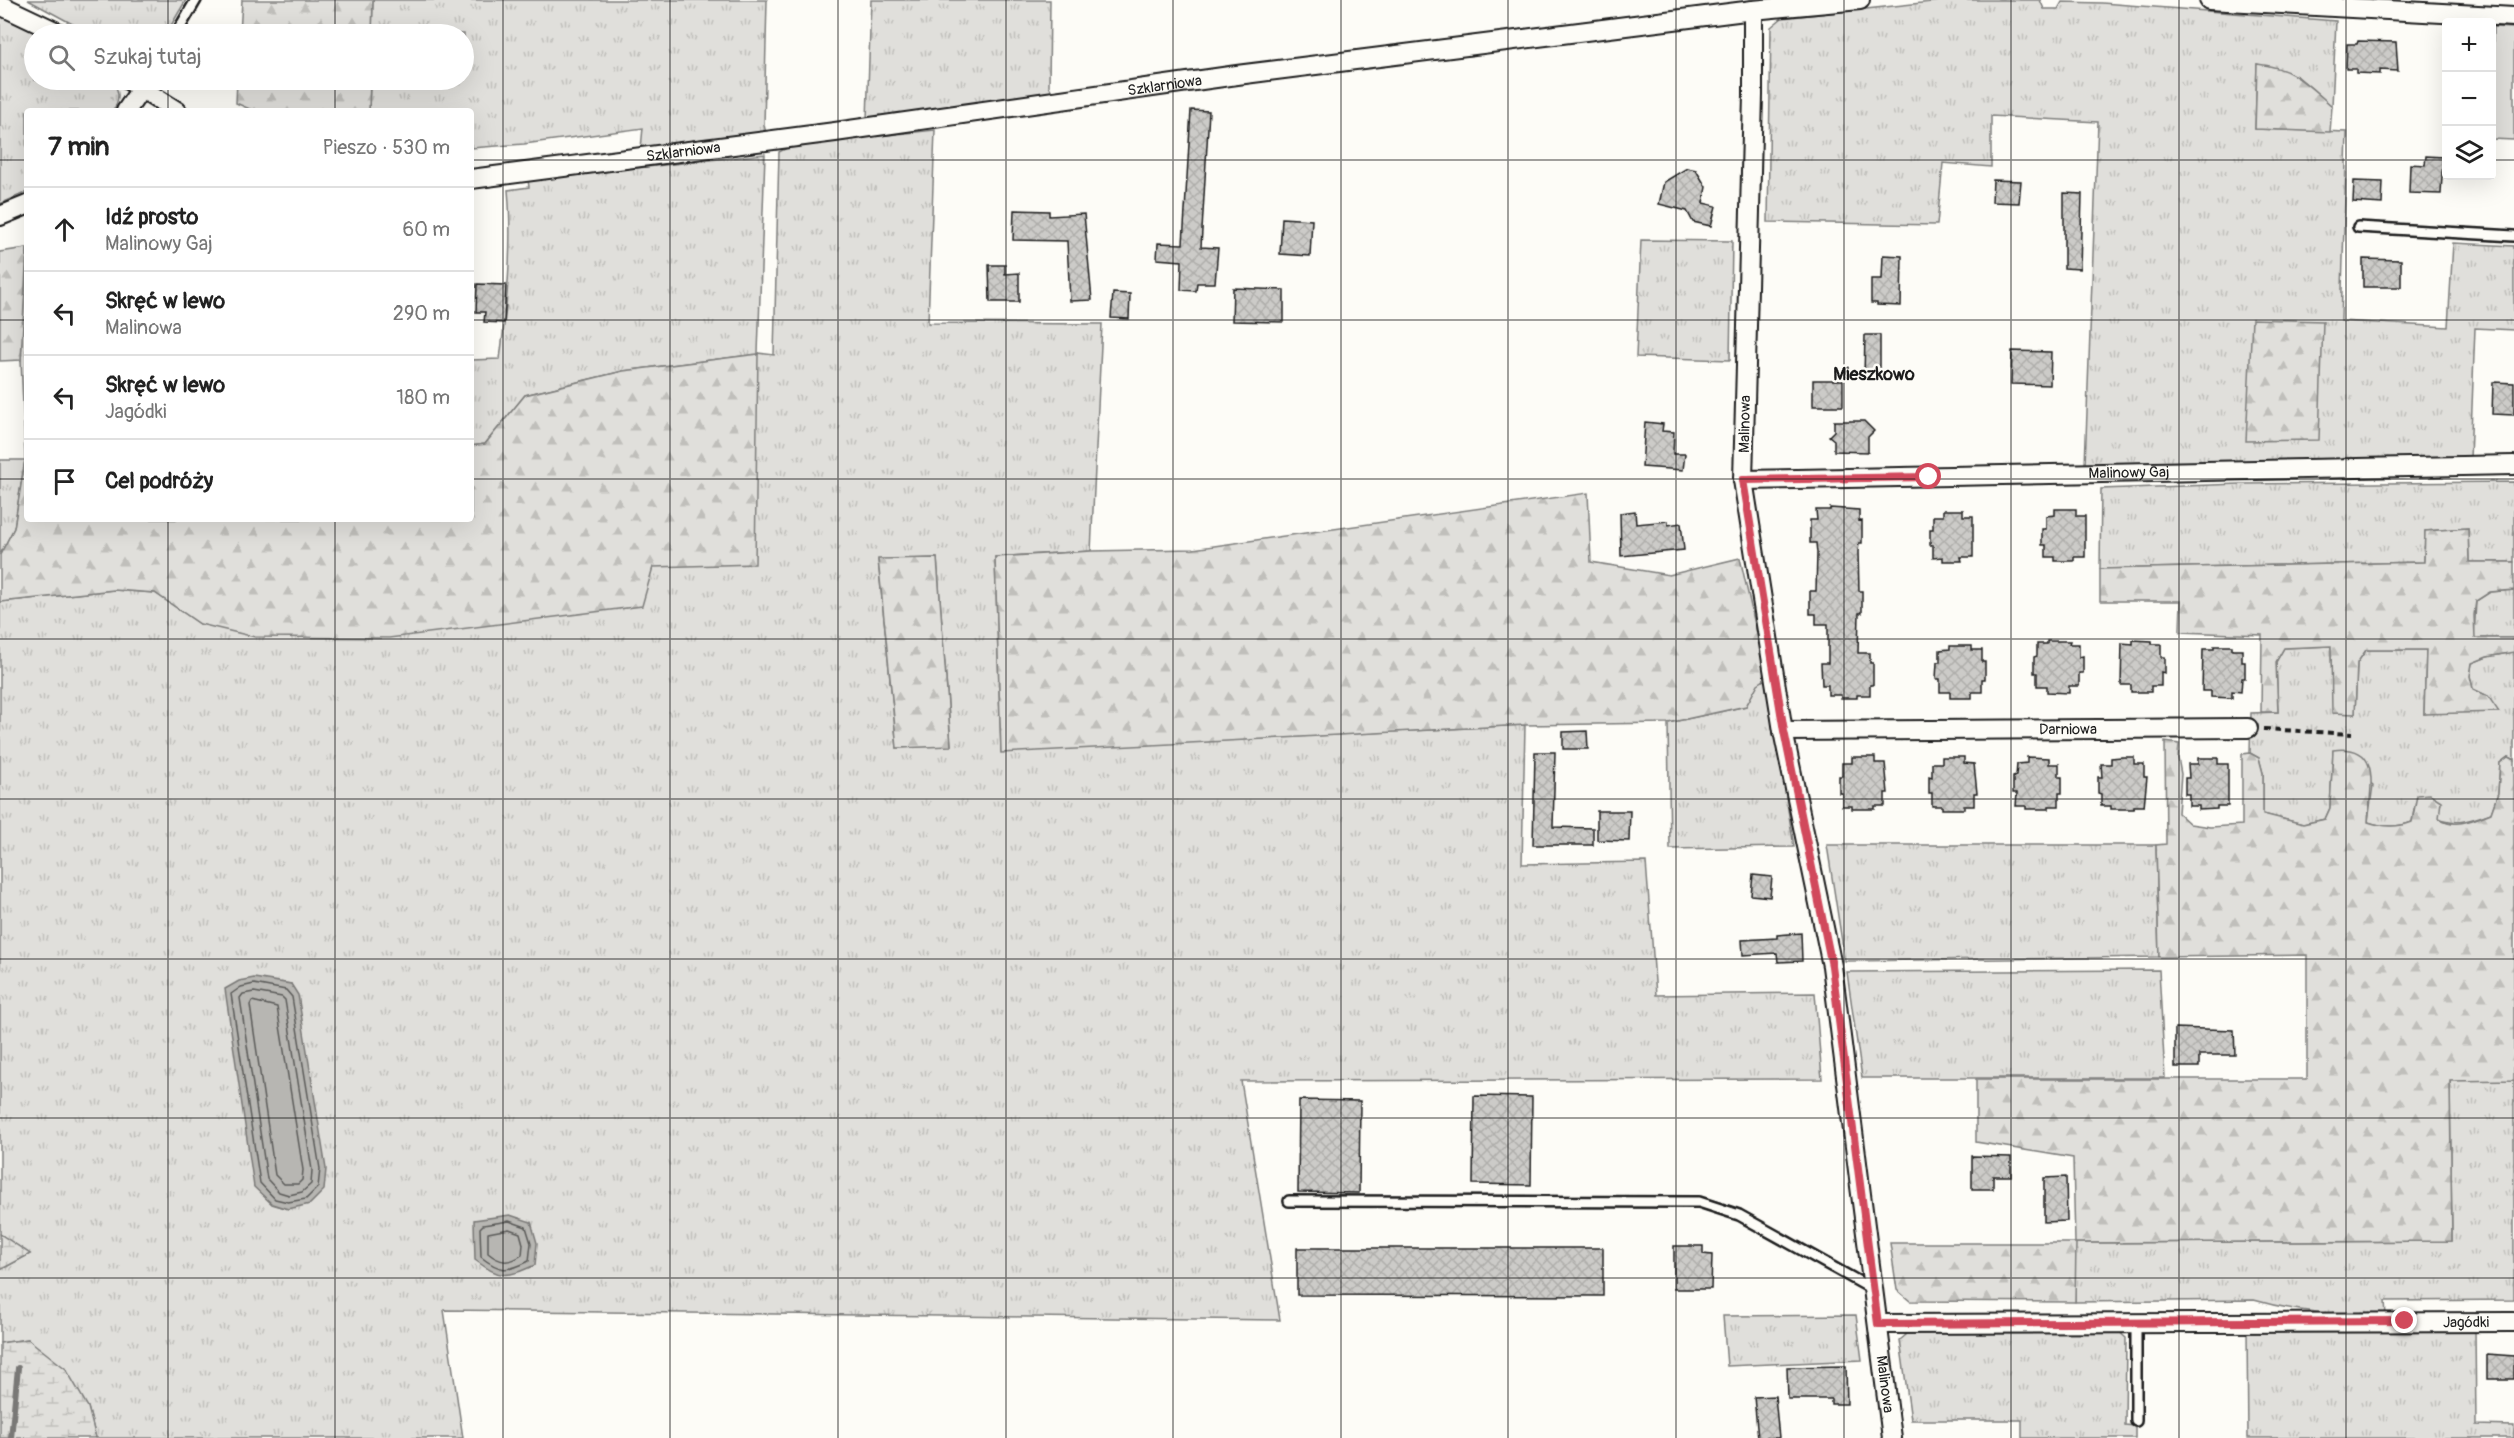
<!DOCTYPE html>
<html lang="pl">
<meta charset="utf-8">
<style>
:root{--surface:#fff;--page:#f2f2f2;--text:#222;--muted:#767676;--line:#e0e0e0}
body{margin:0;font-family:Pangolin,sans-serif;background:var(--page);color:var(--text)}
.controls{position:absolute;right:18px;top:18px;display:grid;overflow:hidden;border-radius:6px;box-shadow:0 6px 24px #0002}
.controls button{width:54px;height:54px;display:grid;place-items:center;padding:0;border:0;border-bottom:2px solid var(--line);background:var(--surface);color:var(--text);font:30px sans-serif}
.stop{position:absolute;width:18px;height:18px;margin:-14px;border:4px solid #d1495b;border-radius:50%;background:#fff}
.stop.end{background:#d1495b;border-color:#fff;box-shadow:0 2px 6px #0008}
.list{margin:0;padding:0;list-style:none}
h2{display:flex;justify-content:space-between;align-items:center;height:78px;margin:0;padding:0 24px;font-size:26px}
h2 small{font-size:20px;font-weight:400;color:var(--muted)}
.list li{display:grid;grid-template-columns:39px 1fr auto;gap:18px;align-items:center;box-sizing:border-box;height:84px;padding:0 24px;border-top:2px solid var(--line)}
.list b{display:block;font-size:22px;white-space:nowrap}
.list p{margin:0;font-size:20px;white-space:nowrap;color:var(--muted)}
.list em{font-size:20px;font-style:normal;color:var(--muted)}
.icon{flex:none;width:33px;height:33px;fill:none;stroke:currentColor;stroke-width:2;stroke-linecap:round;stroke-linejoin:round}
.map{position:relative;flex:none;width:2514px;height:1438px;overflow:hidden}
.search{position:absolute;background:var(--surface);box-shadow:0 6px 24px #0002;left:24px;top:24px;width:450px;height:66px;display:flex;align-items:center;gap:15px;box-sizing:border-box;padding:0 21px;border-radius:33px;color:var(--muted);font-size:22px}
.panel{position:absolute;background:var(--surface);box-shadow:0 6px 24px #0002;left:24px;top:108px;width:450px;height:414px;border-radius:6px}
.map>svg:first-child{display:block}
.grass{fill:url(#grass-tufts);stroke:#7e7e7c;stroke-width:1.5;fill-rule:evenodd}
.forest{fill:url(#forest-firs);stroke:#7e7e7c;stroke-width:1.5}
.wetland{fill:url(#wetland-marsh);stroke:#7e7e7c;stroke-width:1.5}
.green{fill:#e0dfdb;stroke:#7e7e7c;stroke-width:1.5}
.water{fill:#b7b6b2;stroke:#797876;stroke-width:1.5}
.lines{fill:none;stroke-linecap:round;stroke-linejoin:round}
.shore{stroke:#5a5a58;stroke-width:1.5}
.stream{stroke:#797876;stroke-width:6}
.building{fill:url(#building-cross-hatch);stroke:#1c1c1c;stroke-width:1.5}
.service-casing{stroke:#1c1c1c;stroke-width:14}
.minor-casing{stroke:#1c1c1c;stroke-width:22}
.path{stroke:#1c1c1c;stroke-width:4;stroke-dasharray:6 4.5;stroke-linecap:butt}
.service{stroke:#fdfcf7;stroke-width:9}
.minor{stroke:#fdfcf7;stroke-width:18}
.route{stroke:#d1495b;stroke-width:8}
.grid{fill:none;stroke:#1c1c1c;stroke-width:1.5;stroke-opacity:0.55}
.labels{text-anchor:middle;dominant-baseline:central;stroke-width:5;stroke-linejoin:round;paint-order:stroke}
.street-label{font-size:15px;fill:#1c1c1c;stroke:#fdfcf7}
.quarter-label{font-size:18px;font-weight:bold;fill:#1c1c1c;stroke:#fdfcf7}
</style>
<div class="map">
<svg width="2514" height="1438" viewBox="0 0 2514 1438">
<defs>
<pattern id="grass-tufts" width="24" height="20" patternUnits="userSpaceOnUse" patternTransform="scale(1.5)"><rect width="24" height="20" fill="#e0dfdb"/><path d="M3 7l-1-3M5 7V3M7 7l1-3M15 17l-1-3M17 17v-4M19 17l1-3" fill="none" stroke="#c0bfbb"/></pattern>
<pattern id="forest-firs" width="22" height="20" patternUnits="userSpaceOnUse" patternTransform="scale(1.5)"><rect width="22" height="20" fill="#e0dfdb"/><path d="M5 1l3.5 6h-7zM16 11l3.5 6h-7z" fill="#c0bfbb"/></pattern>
<pattern id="wetland-marsh" width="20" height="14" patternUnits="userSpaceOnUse" patternTransform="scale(1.5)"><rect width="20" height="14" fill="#e0dfdb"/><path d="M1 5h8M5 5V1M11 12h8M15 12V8" fill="none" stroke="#c0bfbb"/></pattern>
<pattern id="building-cross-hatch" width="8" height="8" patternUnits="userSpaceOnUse" patternTransform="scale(1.5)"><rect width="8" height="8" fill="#cccbc8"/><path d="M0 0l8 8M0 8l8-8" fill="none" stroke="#afaeab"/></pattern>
</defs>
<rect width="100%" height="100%" fill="#fdfcf7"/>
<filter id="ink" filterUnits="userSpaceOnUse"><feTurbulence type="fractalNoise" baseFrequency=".0167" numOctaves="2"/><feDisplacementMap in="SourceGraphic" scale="12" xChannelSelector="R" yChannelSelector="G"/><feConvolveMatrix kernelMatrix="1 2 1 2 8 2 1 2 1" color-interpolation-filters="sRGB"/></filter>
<g filter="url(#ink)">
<path class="grass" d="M28,0h158l-20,34h-75z
M373,0h394l-3,125 2,8 -125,15 2,-20 -119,16 -53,4v-37h-102l1,-31h94v-46h-92z
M871,0h179l-1,86 5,9 -187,25z
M1950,0h90l4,9h14l4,-7 40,1 234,18 -4,85 -35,-30 -40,-12 -2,65 92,3 -6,189 107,6 5,-84 61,3v84l-39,-2 -5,131 -385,6 13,-343 -107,-6v51l-48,-4 -6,62 -169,-3 3,-195 11,-9z
M0,15l42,19h-8v46h77c9,10 9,19 2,31h-86v81l-27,12z
M935,130l-7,193 174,1 -11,227 -96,6 6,195 524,-27 -3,139 124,-2 10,133 159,-2 7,86 -581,2 39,239 -836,-10 19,128h-367l-8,-31 -60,-68 -28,4v-73l30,-16 -30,-20v-632l114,-12 41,3 45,31 453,-57 105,-213 -135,17 -98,24 -40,49 -14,2v-86l29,-1c7,-55 13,-114 8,-169l21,-3 -1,-7 237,-26 -7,199 16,2 5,-203 14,-7zM937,558l14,187 -54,3 -19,-188zM274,982l17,2 -37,203z
M1641,240l91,1 -2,119 -94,-3z
M27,248v179l-3,1 -3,-68z
M0,460h25l-11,68 -14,27z
M2514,482v80h-45l-1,-34 -43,3 -1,31 -324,7 1,-80 139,-5z
M2514,590v48h-40l2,-37 14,-9z
M2331,646l2,67h22l2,-50 9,-13h60l-2,64 64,-18 -15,-7 -3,-13 2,-13 15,-6 27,-5v108l-6,-3 -8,6 -2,30 -7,20c-40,15 -39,9 -77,-4l-2,13c-15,6 -29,5 -44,0l5,-37 -40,-34 -3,57 -5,11 -22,5 -40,-10v-41l-4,-15 -9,-5 1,-40 27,-1 -2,-50 8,-14z
M1767,678l27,169 -124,2 -2,-126 78,-17 12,-23z
M1827,845h329l3,112 -314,4z
M2159,970l6,108h-303l-15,-106z
M2450,1080h64v220l-129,1 1,14c-45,0 -88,-2 -132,-15l-179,2v-59l377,-2z
M1856,1315l6,45 -135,6 -4,-50z
M2247,1329h228l1,96 38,1v12h-266z
M1912,1330h205l9,8 -1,87 10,1v12h-113v-18h-111l-11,-80z"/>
<path class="forest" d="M242,0h131l-1,34h-132z
M2257,64c37,4 48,19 75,42l-2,26 -75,-3z
M237,80h133l-1,31h-115l-18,-8z
M27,248l-6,112 -21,1v-109z
M2252,319l71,2 -4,119 -73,1z
M758,354l-3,210 -102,3 -11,39 -253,32 -134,-1 -55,-13 -45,-31 -41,-3 -114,12v-47l14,-27 11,-68 -1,-32 3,-1v92h444v-73l14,-2 40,-49 98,-24z
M1588,493l3,69 78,13 71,-17 27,120 -9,6 -12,22 -78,17 -143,2 -524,28 -6,-196 96,-6 102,-2z
M2468,528l1,34h45v28l-24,2 -14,9 -2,14 1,23h39v14l-27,5 -15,6 -2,13 3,13 15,7 11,16 -75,2 2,-64h-60l-9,13 -2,51 -23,-1 -1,-67 -47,2 -8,14 2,50h-17l1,-77 -82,-3 1,-31h-81v-32l324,-7 1,-31z
M937,558l14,188 -54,2 -19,-189z
M2165,742l14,2 -1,14 3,16 -3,39 12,11 20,3 32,-2v-71l8,-1 9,5 4,15v41l40,10 22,-5 5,-11 3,-58c52,-7 36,41 35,72 15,5 29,6 44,0l5,-27 13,-1 11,7 -2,17c17,11 34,2 52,-5l7,-20 2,-30 8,-6 6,3v320l-64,1 2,160 -376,2 -1,59 -165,-1 -13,-11 -7,-47h185l-2,-85 -97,-16v-63h331v-124l-148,2 -3,-112 10,-1z"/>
<path class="wetland" d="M0,1234l30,20 -30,16z
M28,1339l38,30 22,38 8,31h-96v-95z"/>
<path class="green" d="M2493,27l21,1v112l-22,-1z"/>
<path class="water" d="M254,978l37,6 7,11 28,174 -2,21 -14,14 -22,5 -16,-5 -18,-17 -29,-198 14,-8z
M510,1215l21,7 6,21 -2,22c-29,13 -34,14 -60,-5l-1,-40z"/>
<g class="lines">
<path class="shore" d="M254,984l32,6 6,7 28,172 -2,18 -12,12 -18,3 -13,-3 -15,-16 -29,-189 10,-7z
M254,992l28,5 3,3 27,170 -1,14 -9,8 -13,3 -10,-3 -12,-13 -27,-181 3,-4z
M252,1001l25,6 26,163 -1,10 -4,4h-14l-9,-9 -25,-170z
M509,1221l17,6 5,16 -2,18c-21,11 -29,11 -48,-4l-1,-29 3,-3z
M509,1229l11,4 3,11 -1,11c-13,9 -22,8 -34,-2v-20z"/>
<path class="stream" d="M11,1438l7,-70"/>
</g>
<path class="building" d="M2358,41l38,1 2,29 -18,-1v4l-24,-1v-4h-10l1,-25h10z
M1191,110l18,1 -8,136 17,1 -3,35h-18l-1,8 -15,-1 1,-29 -25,-2 1,-16 25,1z
M2426,156l17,1 -2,37 -32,-1 1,-29 15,1z
M1687,168l9,2 10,17 -3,16 13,3 -5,20 -18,-4 -6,-11 -28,-7 5,-22z
M1993,180l28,1 -2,22 -27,-1z
M2354,181l29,1 -1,22 -29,-2z
M2064,193l18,1 -2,75 -16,-1z
M1014,210l35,1v5l35,-2 8,86 -22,1 -3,-60 -54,-1z
M1282,218l30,2 -2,36 -30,-2z
M1883,255l19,1 -1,50 -24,-1v-2h-6v-24h11z
M2363,259l38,1v27h-38z
M989,265h16v9l14,-1v29h-29z
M477,284l29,1 -2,38 -20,-1 1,-10h-9z
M1233,288l51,2v32l-52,-1z
M1113,293l17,1 -1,25 -18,-1z
M1865,335h15v42h-16z
M2012,351l39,1 -1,33 -39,-1z
M1813,380h30v26h-30z
M2493,382l21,1v32l-22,-1z
M1834,421h30l10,10 -6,6v15l-34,-1v-11l-5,-4 5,-5z
M1645,422l18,2 -1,7 12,1 -1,22h12l-2,16 -41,-3z
M1830,508l29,2v11l3,-1v23h-3l-1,9 1,39h3v22h-3l-1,40h12v10h3v22h-3v10h-13v3h-16v-3h-13v-10h-6l-1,-22h7v-39h-12v-10h-6v-23h6l1,-38 -1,-10h-6v-23h7l-1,-10h14z
M2055,509h21v7h9v41h-11v4h-19v-4h-9v-12h-4v-16h4v-13l9,-1z
M1943,510h20v6h10v41h-12l1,4h-19v-4l-10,1v-13h-3v-16h3v-13h10z
M1635,511l1,13 32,-3v4l13,-2 3,27 -63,6 -1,-43z
M2133,640l19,1v3h9v13h4v16l-4,-1v14h-10v6h-20v-7h-10l1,-42 11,1z
M2047,641h23l-1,3h10v13l4,-1v17h-4v13h-10v7l-22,-1v-6h-10v-13h-3v-16l3,-1v-12h10z
M1950,646h22v4h10v12h3v17h-3v13h-10v6h-22v-6h-10v-13h-4l1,-17h3v-12l10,-1z
M2214,646h18v4h10v12h3v16h-3l-1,14 -9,-1v7l-21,-1v-6h-9l1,-42h11z
M1587,731l1,18h-25v-17z
M1535,752h20l-2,75 40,1v17h-60z
M1852,757h23v6h10l3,30h-3v13h-10v3h-23v-3h-10v-13h-3v-17h3v-13h10z
M1942,757h22v6l10,1 3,29h-3v13h-10v3h-22v-3h-10v-13h-3v-17l3,1v-14h10z
M2027,757l22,1v6h10v13h3v16h-3v13h-10v3h-23v-3h-10l1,-13h-4v-16l3,-1 1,-12 10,-1z
M2122,757h12v7h10v13h3l-3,29h-10v3h-23v-3h-10v-12l-3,-1v-16h4l-1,-13h10v-6z
M2198,758h20v6h10v42h-11v3l-18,1v-4h-10v-12h-4v-16h4l-1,-14h10z
M1597,811h33l-1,30 -32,-1z
M1753,875l19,2 -2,20 -19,-2z
M1801,933l1,28 -24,1 -1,-9 -34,2 -1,-15 35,-2v-3z
M2175,1028l59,2 1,25h-36v12h-24z
M1474,1096l58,1 -1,88 -58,-1z
M1299,1100l61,1 -1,92 -61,-1z
M1972,1156l39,1v19h-18v13h-21z
M2066,1177l1,44 -23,1v-44z
M1674,1246h29v8l9,1 -1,34h-37z
M1297,1248h306v48l-306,-1z
M2487,1354l27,2v23h-27z
M1846,1366l1,38h-16v-5h-43l-1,-32z
M1775,1396l4,42h-21l-4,-41z"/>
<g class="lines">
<g class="service-casing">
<path id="service" d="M176,34l20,-34
M2358,227l156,9
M1289,1201l410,1 40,13 133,74
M2136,1322v99"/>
</g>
<g class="minor-casing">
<g id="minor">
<path d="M2209,0l305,17"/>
<path d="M0,5l61,29"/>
<path id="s1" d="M1753,10v85l-10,385 40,251 49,235 60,472"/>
<path d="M128,80l49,31"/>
<path d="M126,111l15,-22"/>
<path id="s2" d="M471,179l364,-47 402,-57 516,-65 107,-10"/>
<path d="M0,216l27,-11"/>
<path id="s3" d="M1743,480l771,-15"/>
<path id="s4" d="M1783,731l465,-3"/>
<path id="s5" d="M1878,1324l636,-2"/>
</g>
</g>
<path class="path" d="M2264,729l88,5"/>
<use href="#service" class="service"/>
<use href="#minor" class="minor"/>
</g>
</g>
<g class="lines" filter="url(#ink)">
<path class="route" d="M1929,477l-186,3 41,251 48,235 46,358 527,-3"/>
</g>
<path class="grid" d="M168,0v34M335,0v34M503,0v1438M670,0v1438M838,0v1438M1006,0v1438M1173,0v1438M1341,0v1438M1508,0v1438M1676,0v1438M1844,0v1438M2011,0v1438M2179,0v1438M2346,0v1438M168,80v31M335,80v31M0,160h27M471,160h1975M2492,160h22M0,320h27M471,320h2043M0,479h27M471,479h2043M168,519v919M335,519v919M0,639h2514M0,799h2514M0,959h2514M0,1118h2514M0,1278h2514"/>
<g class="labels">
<g class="street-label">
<text stroke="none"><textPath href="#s2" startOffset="700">Szklarniowa</textPath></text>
<text stroke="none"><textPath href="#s2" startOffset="214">Szklarniowa</textPath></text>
<text transform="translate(1745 424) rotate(-89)">Malinowa</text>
<text stroke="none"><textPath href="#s3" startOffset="386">Malinowy Gaj</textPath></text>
<text stroke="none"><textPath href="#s4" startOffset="285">Darniowa</textPath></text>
<text stroke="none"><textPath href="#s5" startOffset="588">Jagódki</textPath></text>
<text stroke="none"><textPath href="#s1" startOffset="1386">Malinowa</textPath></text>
</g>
<g class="quarter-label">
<text x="1874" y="374">Mieszkowo</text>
</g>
</g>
</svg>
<div class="controls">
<button>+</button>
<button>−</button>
<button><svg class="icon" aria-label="layers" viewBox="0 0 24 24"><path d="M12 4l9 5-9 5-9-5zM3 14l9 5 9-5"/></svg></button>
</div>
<div class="stop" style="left:1929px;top:477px"></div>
<div class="stop end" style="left:2405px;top:1321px"></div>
<div class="search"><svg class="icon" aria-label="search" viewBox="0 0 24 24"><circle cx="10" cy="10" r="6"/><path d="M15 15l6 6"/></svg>Szukaj tutaj</div>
<section class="panel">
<h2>7 min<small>Pieszo · 530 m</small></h2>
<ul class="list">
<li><svg class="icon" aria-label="ahead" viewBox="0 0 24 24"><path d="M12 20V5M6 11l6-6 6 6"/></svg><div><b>Idź prosto</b><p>Malinowy Gaj</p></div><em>60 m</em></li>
<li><svg class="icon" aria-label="left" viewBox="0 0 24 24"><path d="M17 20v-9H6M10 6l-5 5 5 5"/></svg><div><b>Skręć w lewo</b><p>Malinowa</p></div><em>290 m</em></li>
<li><svg class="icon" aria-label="left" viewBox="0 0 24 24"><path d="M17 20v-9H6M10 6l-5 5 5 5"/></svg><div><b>Skręć w lewo</b><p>Jagódki</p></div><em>180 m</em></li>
<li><svg class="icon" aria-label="arrive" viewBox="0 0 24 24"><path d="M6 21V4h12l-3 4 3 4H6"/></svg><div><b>Cel podróży</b></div></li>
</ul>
</section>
</div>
